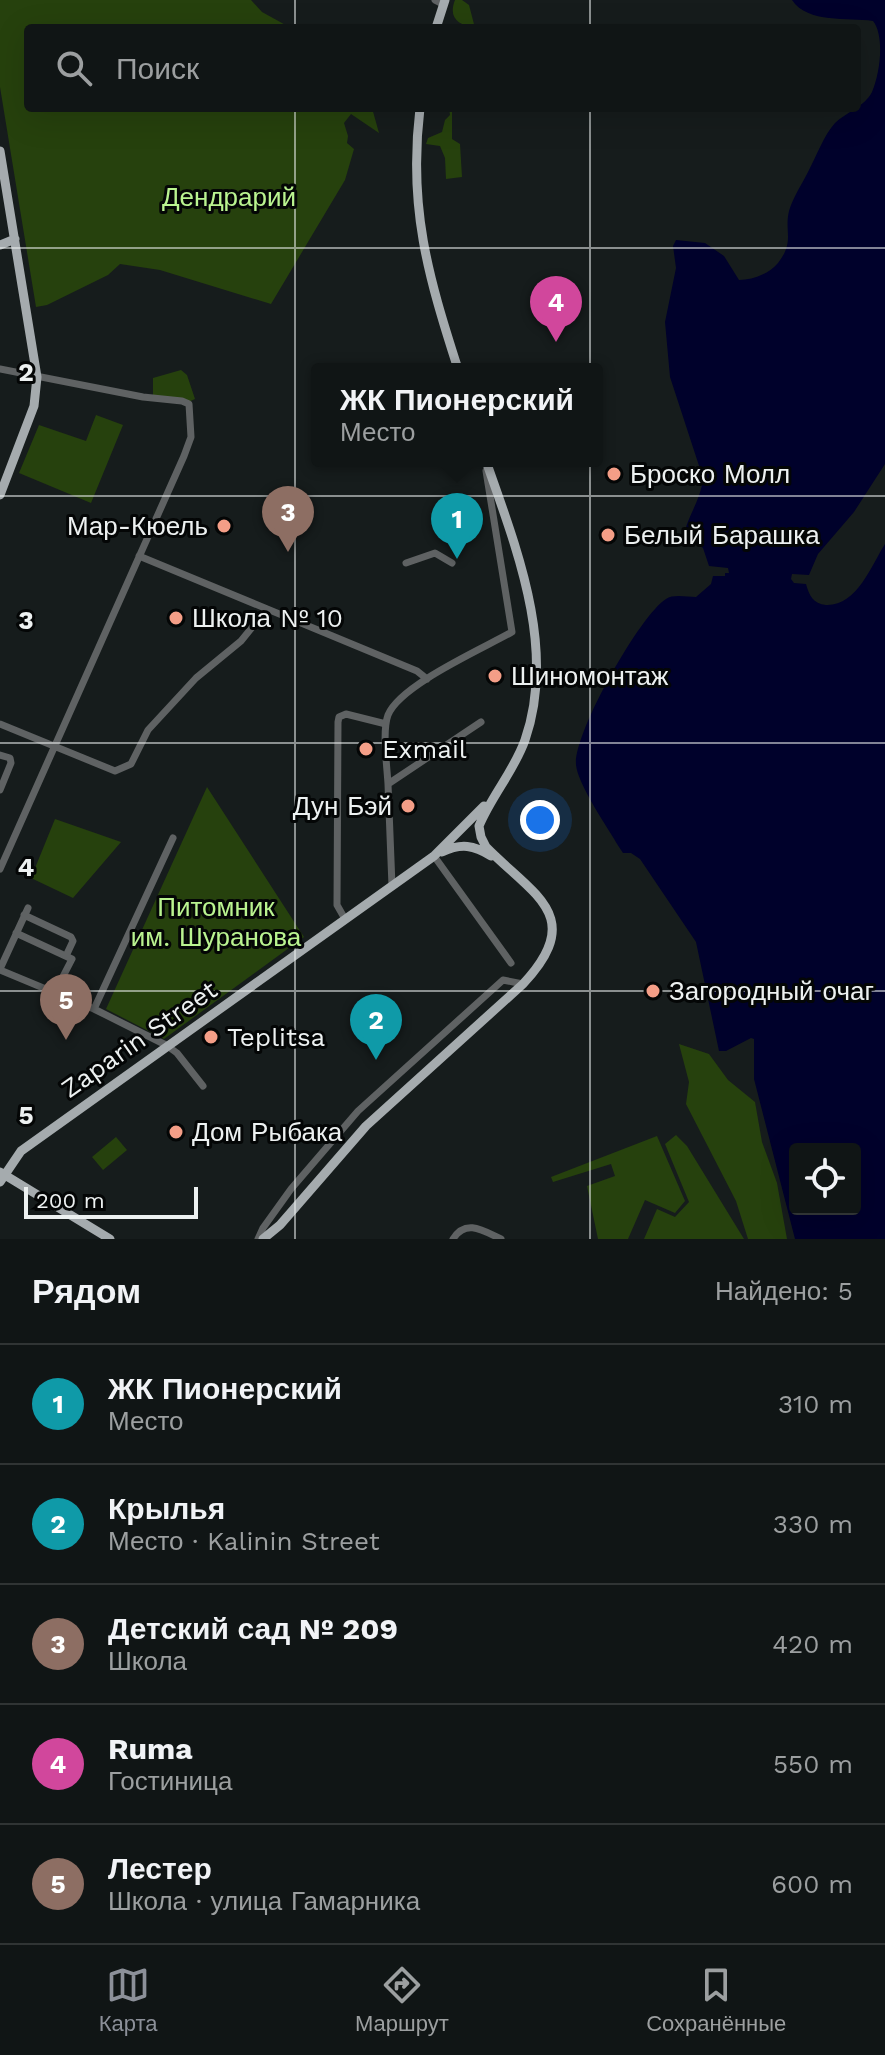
<!DOCTYPE html>
<html lang="ru">
<meta charset="utf-8">
<style>
:root{--surface:#101515;--page:#1e2222;--text:#f1f3f6;--muted:#9c9fa0;--line:#303434;--accent:#8c9099}
body{margin:0;font-family:"Work Sans",sans-serif;background:var(--page);color:var(--text)}
.controls{position:absolute;right:24px;bottom:24px;display:grid;overflow:hidden;border-radius:8px;box-shadow:0 8px 32px #0002}
.controls button{width:72px;height:72px;display:grid;place-items:center;padding:0;border:0;border-bottom:2px solid var(--line);background:var(--surface);color:var(--text);font:40px sans-serif}
.scale{position:absolute;left:24px;bottom:20px;width:174px;box-sizing:border-box;padding-left:8px;border:4px solid #edf1f1;border-top:0;font-size:22px;line-height:28px;white-space:nowrap;color:#edf1f1;-webkit-text-stroke:6px #040606;paint-order:stroke}
.you{position:absolute;left:540px;top:820px;width:28px;height:28px;margin:-20px;border:6px solid #fff;border-radius:50%;background:#1a73e8;box-shadow:0 0 0 12px #1a73e833}
.badge{display:grid;place-items:center;width:52px;height:52px;border-radius:50%;background:var(--accent);color:#fff;font-size:26px;font-weight:700}
.pin{position:absolute;translate:-50% -66px;filter:drop-shadow(0 2px 4px #0008)}
.pin::after{content:'';position:absolute;top:42px;width:28px;height:24px;background:inherit;clip-path:polygon(0 0,100% 0,50% 100%)}
.popup{position:absolute;left:311px;top:363px;width:292px;height:104px;box-sizing:border-box;display:grid;place-content:center;border-radius:8px;background:var(--surface);filter:drop-shadow(0 2px 6px #0005);font-size:26px;white-space:nowrap;color:var(--muted)}
.popup b{font-size:30px;color:var(--text)}
.popup::after{content:'';position:absolute;left:50%;top:100%;margin-left:-16px;border:16px solid transparent;border-top-color:var(--surface)}
.list{margin:0;padding:0;list-style:none}
h2{display:flex;justify-content:space-between;align-items:center;height:104px;margin:0;padding:0 32px;font-size:34px}
h2 small{font-size:26px;font-weight:400;color:var(--muted)}
.list li{display:grid;grid-template-columns:52px 1fr auto;gap:24px;align-items:center;box-sizing:border-box;height:120px;padding:0 32px;border-top:2px solid var(--line)}
.list b{display:block;font-size:30px;white-space:nowrap}
.list p{margin:0;font-size:26px;white-space:nowrap;color:var(--muted)}
.list em{font-size:26px;font-style:normal;color:var(--muted)}
.icon{flex:none;width:44px;height:44px;fill:none;stroke:currentColor;stroke-width:2;stroke-linecap:round;stroke-linejoin:round}
.map{position:relative;flex:none;width:885px;height:1239px;overflow:hidden}
.search{position:absolute;background:var(--surface);box-shadow:0 8px 32px #0002;left:24px;right:24px;top:24px;height:88px;display:flex;align-items:center;gap:20px;box-sizing:border-box;padding:0 28px;border-radius:8px;color:var(--muted);font-size:30px}
.sheet{height:704px;background:var(--surface)}
nav{display:flex;justify-content:space-around;align-items:center;box-sizing:border-box;height:112px;border-top:2px solid var(--line);background:var(--surface);font-size:22px;color:var(--muted)}
nav a{display:grid;justify-items:center;gap:4px}
nav .on{color:var(--accent)}
.map>svg:first-child{display:block}
.green{fill:#26410d}
.water{fill:#00012b;fill-rule:evenodd}
.lines{fill:none;stroke-linecap:round;stroke-linejoin:round}
.minor{stroke:#5f6263;stroke-width:7}
.major{stroke:#a5abae;stroke-width:9}
.grid{fill:none;stroke:#edf1f1;stroke-width:2;stroke-opacity:0.55}
.poi-dot{fill:#f49e87;stroke:#040606;stroke-width:3}
.labels{text-anchor:middle;dominant-baseline:central;stroke-width:6;stroke-linejoin:round;paint-order:stroke}
.park-label{font-size:26px;fill:#baf490;stroke:#040606}
.poi-label{font-size:26px;fill:#edf1f1;stroke:#040606;text-anchor:start}
.street-label{font-size:26px;fill:#edf1f1;stroke:#040606}
.grid-label{font-size:26px;text-anchor:middle;font-weight:bold;fill:#edf1f1;stroke:#040606;stroke-width:6;stroke-linejoin:round;paint-order:stroke}
</style>
<div class="map">
<svg width="885" height="1239" viewBox="0 0 885 1239">
<rect width="100%" height="100%" fill="#161c1c"/>
<path class="green" d="M0,0h251l11,12 29,16h-263v80h344l7,25 -28,-19 -7,9 4,13 -1,7 7,6 -9,31 -74,124 -111,-34 -40,-6 -12,11 -61,30 -11,2 -36,-220z
M455,0h7l7,5 6,23c-17,-3 -27,-10 -20,-28z
M449,108h3v31l8,5 2,33 -16,2 -1,-21 -5,-12 -14,-2 2,-6 14,-6 3,-12 5,-5z
M181,370l6,5 8,24 -9,4 -33,-7v-18z
M96,415l27,10 -32,78 -72,-30 20,-48 47,16z
M207,787l97,150 -140,102 -58,-30z
M55,819l66,23 -48,56 -42,-20z
M679,1044l30,10 19,26 27,22 7,40 15,41 10,56h-39l-12,-38 -50,-97 3,-22z
M676,1135l11,11 57,93h-100l13,-30 18,8 14,-15 -24,-58z
M657,1136l28,65 -10,12 -30,-13 -17,39h-30l-11,-53 28,-10 -4,-12 -58,18 -2,-5z
M116,1137l11,13 -24,20 -11,-13z"/>
<path class="water" d="M792,0h93v464l-31,48 -36,42 -9,21 -17,-1 -1,5 3,4 12,1c3,11 7,20 20,21 31,1 45,-39 59,-61v695h-90l-41,-160v-40l-3,-1 -25,13h-7l-23,-109 -56,-83 -9,-6h-8l-4,-6c-11,-19 -41,-62 -43,-82 -3,-31 64,-150 90,-166 7,-5 21,-2 30,-2l15,-13 2,-8h12v-3h4l-1,-5 -19,-2 -6,-18 -7,-5h-13c1,-23 18,-41 20,-65l-33,-101 -5,-55 11,-54 -3,-22 3,-6 29,3 19,13 15,24c13,0 30,-6 39,-17 17,-22 6,-31 11,-52 4,-14 13,-27 19,-39 8,-15 16,-37 27,-49 12,-11 30,-17 37,-31 8,-18 13,-56 1,-71 -25,-4 -65,3 -81,-21zM795,1149h60v60h-60z"/>
<g class="lines">
<path class="minor" d="M435,0l8,4
M0,369l143,28 39,4 7,3 2,33 -7,19 -184,413
M139,556l278,115 10,8
M406,563l29,-10 17,10
M0,724l115,47 16,-7 17,-34 48,-52 45,-37 26,-32
M0,755l10,3 1,5 -11,27
M388,784c-1,-18 -6,-53 0,-69 12,-30 94,-66 124,-83l-26,-161
M434,856l77,107
M392,886l-4,-102 93,-62
M24,915l47,22 2,4 -7,15
M345,919l-8,-14 1,-183 1,-5 7,-3 40,10
M16,933l56,26 -17,33
M0,969l28,-61
M0,970l94,39 72,36 11,8 26,33
M94,1009l79,-171
M258,1239l5,-11 28,-39 67,-78 145,-131 20,4
M453,1239c13,-21 31,-8 48,0"/>
<path class="major" d="M436,28l9,-28
M420,108c-12,99 8,168 38,261
M0,151l37,226 -3,29 -34,89
M0,245l15,-6
M442,852c19,-9 32,-7 49,4
M0,1172l110,67
M0,1182l21,-31 413,-295 50,-50
M263,1239l17,-14 86,-99 157,-142c64,-68 10,-89 -37,-137l-5,-10 -2,-11c13,-31 35,-55 46,-86 32,-92 -9,-193 -39,-279"/>
</g>
<path class="grid" d="M295,0v28M590,0v28M295,108v1131M590,108v1131M0,248h885M0,496h885M0,743h885M0,991h885"/>
<g class="poi-dot">
<circle cx="614" cy="474" r="8"/>
<circle cx="224" cy="526" r="8"/>
<circle cx="608" cy="535" r="8"/>
<circle cx="176" cy="618" r="8"/>
<circle cx="495" cy="676" r="8"/>
<circle cx="366" cy="749" r="8"/>
<circle cx="408" cy="806" r="8"/>
<circle cx="653" cy="991" r="8"/>
<circle cx="211" cy="1037" r="8"/>
<circle cx="176" cy="1132" r="8"/>
</g>
<g class="labels">
<g class="park-label">
<text x="229" y="197">Дендрарий</text>
<text x="216" y="907">Питомник<tspan x="216" dy="30">им. Шуранова</tspan></text>
</g>
<g class="poi-label">
<text x="630" y="474">Броско Молл</text>
<text x="208" y="526" text-anchor="end">Мар-Кюель</text>
<text x="624" y="535">Белый Барашка</text>
<text x="192" y="618">Школа № 10</text>
<text x="511" y="676">Шиномонтаж</text>
<text x="382" y="749">Exmail</text>
<text x="392" y="806" text-anchor="end">Дун Бэй</text>
<text x="669" y="991">Загородный очаг</text>
<text x="227" y="1037">Teplitsa</text>
<text x="192" y="1132">Дом Рыбака</text>
</g>
<g class="street-label">
<text transform="translate(139 1039) rotate(-35)">Zaparin Street</text>
</g>
</g>
<g class="grid-label">
<text x="26" y="381">2</text>
<text x="26" y="629">3</text>
<text x="26" y="876">4</text>
<text x="26" y="1124">5</text>
</g>
</svg>
<div class="controls">
<button><svg class="icon" aria-label="locate" viewBox="0 0 24 24"><circle cx="12" cy="12" r="6"/><path d="M12 2v4M12 18v4M2 12h4M18 12h4"/></svg></button>
</div>
<div class="scale">200 m</div>
<div class="you"></div>
<div class="pin badge" style="left:457px;top:559px;background:#0f9aa8">1</div>
<div class="popup"><b>ЖК Пионерский</b>Место</div>
<div class="pin badge" style="left:376px;top:1060px;background:#0f9aa8">2</div>
<div class="pin badge" style="left:288px;top:552px;background:#8d6e63">3</div>
<div class="pin badge" style="left:556px;top:342px;background:#d1479c">4</div>
<div class="pin badge" style="left:66px;top:1040px;background:#8d6e63">5</div>
<div class="search"><svg class="icon" aria-label="search" viewBox="0 0 24 24"><circle cx="10" cy="10" r="6"/><path d="M15 15l6 6"/></svg>Поиск</div>
</div>
<section class="sheet">
<h2>Рядом<small>Найдено: 5</small></h2>
<ul class="list">
<li><span class="badge" style="background:#0f9aa8">1</span><div><b>ЖК Пионерский</b><p>Место</p></div><em>310 m</em></li>
<li><span class="badge" style="background:#0f9aa8">2</span><div><b>Крылья</b><p>Место · Kalinin Street</p></div><em>330 m</em></li>
<li><span class="badge" style="background:#8d6e63">3</span><div><b>Детский сад № 209</b><p>Школа</p></div><em>420 m</em></li>
<li><span class="badge" style="background:#d1479c">4</span><div><b>Ruma</b><p>Гостиница</p></div><em>550 m</em></li>
<li><span class="badge" style="background:#8d6e63">5</span><div><b>Лестер</b><p>Школа · улица Гамарника</p></div><em>600 m</em></li>
</ul>
</section>
<nav>
<a class="on"><svg class="icon" aria-label="map" viewBox="0 0 24 24"><path d="M3 6l6-2 6 2 6-2v14l-6 2-6-2-6 2zM9 4v14M15 6v14"/></svg>Карта</a>
<a><svg class="icon" aria-label="directions" viewBox="0 0 24 24"><path d="M12 3l9 9-9 9-9-9zM9 14v-3h6M13 9l2 2-2 2"/></svg>Маршрут</a>
<a><svg class="icon" aria-label="saved" viewBox="0 0 24 24"><path d="M7 4h10v16l-5-4-5 4z"/></svg>Сохранённые</a>
</nav>
